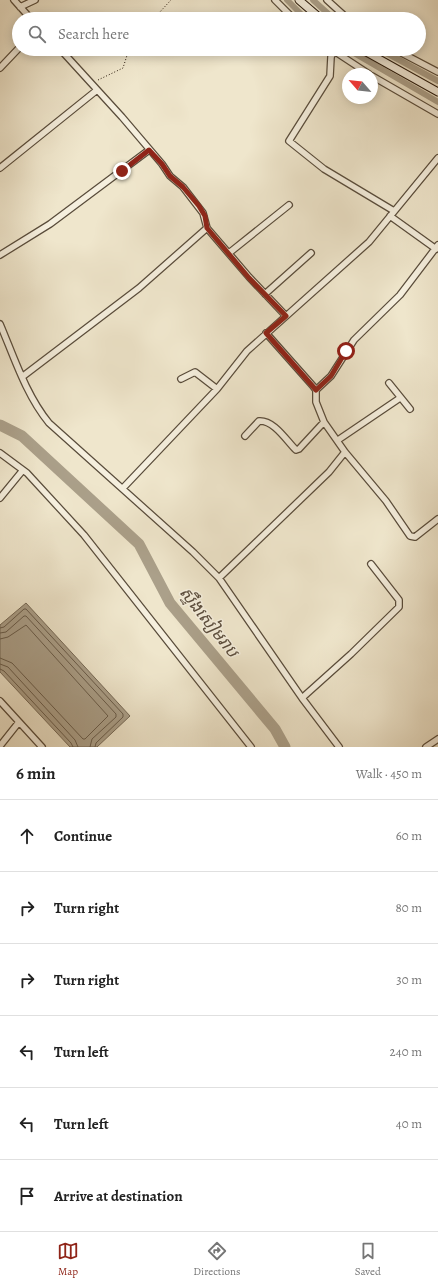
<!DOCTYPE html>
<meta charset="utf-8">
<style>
:root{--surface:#fff;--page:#f6f6f6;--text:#222;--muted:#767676;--line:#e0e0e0;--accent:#8f2418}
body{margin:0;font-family:Alegreya,"Noto Sans Khmer",serif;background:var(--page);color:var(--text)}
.compass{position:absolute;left:342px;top:68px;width:36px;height:36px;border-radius:50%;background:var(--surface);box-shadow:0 2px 10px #0003;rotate:298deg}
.stop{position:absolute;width:12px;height:12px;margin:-9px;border:3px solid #8f2418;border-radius:50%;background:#fff}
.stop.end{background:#8f2418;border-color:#fff;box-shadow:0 1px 4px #0008}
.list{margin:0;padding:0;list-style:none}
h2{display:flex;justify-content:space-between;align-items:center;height:52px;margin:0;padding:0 16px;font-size:17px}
h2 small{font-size:13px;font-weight:400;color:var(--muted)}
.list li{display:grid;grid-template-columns:26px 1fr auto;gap:12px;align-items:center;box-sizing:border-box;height:72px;padding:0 16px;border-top:1px solid var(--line)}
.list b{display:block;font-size:15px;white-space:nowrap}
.list em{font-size:13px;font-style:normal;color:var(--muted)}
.icon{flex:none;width:22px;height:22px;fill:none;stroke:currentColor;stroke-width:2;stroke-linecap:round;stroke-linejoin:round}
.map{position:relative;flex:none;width:438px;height:747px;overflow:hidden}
.search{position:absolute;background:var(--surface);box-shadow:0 2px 10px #0003;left:12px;right:12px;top:12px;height:44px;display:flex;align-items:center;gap:10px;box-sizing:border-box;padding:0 14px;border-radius:22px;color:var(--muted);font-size:15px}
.sheet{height:484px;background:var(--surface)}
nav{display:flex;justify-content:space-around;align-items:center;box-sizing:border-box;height:56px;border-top:1px solid var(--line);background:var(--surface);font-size:11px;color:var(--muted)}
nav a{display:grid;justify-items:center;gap:2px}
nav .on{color:var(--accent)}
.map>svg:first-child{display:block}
.water{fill:#aba08a;stroke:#766a57}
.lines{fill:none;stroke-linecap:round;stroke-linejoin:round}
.shore{stroke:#695c4a;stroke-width:1}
.canal{stroke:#aba08a;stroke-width:6}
.river{stroke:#aba08a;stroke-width:11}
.street-casing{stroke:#594c3b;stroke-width:8}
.secondary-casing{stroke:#27180b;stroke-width:9}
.path{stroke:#27180b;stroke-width:1;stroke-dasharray:1 2;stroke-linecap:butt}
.street{stroke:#f5efde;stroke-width:5.5}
.secondary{stroke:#f5efde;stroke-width:7}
.route{stroke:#8f2418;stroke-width:5}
.labels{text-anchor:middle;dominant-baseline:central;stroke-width:3;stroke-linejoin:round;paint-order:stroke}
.water-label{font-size:17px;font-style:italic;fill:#5c4e3e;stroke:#f5efde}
</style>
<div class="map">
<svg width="438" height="747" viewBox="0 0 438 747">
<rect width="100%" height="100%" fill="#efe6cc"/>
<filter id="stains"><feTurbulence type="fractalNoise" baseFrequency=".005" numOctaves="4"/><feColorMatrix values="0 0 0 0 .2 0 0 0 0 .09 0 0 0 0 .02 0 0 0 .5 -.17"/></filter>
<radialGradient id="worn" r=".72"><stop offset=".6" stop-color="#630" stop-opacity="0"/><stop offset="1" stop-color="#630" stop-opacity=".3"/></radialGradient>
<path class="water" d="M26,603l104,113 -33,31h-27l-70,-75v-47z"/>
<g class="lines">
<path class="shore" d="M0,628l4,-1 20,-18h2l97,105v3l-27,26 -1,4
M0,633l6,-1 18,-16h2l90,98v3l-24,22 -2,8
M0,639l8,-2 18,-12 82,91 -23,23h-2l-71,-76 -12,-5
M0,664l8,3 67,73 3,7
M0,669l4,2 67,72 2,4"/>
<path class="canal" d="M287,0l19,19
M313,0l21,19
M347,49l91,53
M379,49l59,32"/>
<path class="river" d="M0,425l22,11 117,108 31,59 105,126 10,18"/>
<g class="street-casing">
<path id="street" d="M14,0l17,19
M275,0l19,19
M327,0l21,19
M20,7l15,-7
M60,49l62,68 40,47 8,12 13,11 20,26 4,15 42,49 37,39
M331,49l38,25
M394,49l44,23
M334,51l-3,6 -1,19 -41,65 35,28 70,42
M0,68l19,-20
M372,76l66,38
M0,168l97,-78
M390,216l46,33
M229,253l60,-48
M0,255l50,-31 99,-74
M265,294l46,-41
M0,324c14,33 26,71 49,99l144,129 26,26 83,120 37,49
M266,333l47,53 3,4v12l8,20 21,30 41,49 24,35 5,1 23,-18
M22,377l117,-89 68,-60
M181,379l14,-7 22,17
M389,383l21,26
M316,390l15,-14 23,-36 46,-45 38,-50
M245,436l14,-15c15,-1 27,19 37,29l3,-1 25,-27
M338,440l62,-42
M0,453l27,20 57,62 167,212
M123,488l94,-99 30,-38 122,-109 69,-84
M0,498l23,-28
M219,578l110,-106 16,-20
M302,698l49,-44 48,-47v-7l-28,-36
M0,701l42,46
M0,746l19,-24
M426,747l12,-8"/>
</g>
<g class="secondary-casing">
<path id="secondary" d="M299,0l22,19
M361,49l77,43"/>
</g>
<path class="path" d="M156,19l2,-5 13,-14
M98,80l25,-12 6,-19"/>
<use href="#street" class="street"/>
<use href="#secondary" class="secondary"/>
</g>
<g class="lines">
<path class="route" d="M122,171l27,-21 13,14 8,12 13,11 16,19 6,10 2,12 42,50 37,38 -20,17 50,57 15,-14 15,-25"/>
</g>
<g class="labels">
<g class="water-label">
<text transform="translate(209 622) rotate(52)">ស្ទឹងសៀមរាប</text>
</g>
</g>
<rect width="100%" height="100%" filter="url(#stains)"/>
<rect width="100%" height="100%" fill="url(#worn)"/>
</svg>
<svg class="compass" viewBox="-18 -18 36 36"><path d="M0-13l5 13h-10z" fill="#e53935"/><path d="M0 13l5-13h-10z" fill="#767676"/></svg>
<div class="stop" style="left:346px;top:351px"></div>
<div class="stop end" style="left:122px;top:171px"></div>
<div class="search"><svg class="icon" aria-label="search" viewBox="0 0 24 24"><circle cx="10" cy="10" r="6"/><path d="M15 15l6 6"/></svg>Search here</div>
</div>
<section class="sheet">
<h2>6 min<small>Walk · 450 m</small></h2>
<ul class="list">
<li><svg class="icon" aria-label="ahead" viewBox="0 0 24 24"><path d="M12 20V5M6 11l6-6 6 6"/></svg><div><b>Continue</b></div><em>60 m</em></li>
<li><svg class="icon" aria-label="right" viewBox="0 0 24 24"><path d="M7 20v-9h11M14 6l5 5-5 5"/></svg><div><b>Turn right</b></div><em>80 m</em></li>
<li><svg class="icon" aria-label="right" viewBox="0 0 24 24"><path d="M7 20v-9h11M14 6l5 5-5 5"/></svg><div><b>Turn right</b></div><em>30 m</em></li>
<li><svg class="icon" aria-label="left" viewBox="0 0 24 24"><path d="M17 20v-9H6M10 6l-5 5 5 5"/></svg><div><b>Turn left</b></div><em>240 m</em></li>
<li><svg class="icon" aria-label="left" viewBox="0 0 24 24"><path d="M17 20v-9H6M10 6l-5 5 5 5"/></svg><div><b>Turn left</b></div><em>40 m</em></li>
<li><svg class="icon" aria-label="arrive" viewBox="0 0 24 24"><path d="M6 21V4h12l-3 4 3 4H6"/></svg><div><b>Arrive at destination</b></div></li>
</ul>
</section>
<nav>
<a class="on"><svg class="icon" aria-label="map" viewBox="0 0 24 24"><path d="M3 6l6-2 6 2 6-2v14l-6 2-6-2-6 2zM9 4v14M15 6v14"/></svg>Map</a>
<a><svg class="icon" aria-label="directions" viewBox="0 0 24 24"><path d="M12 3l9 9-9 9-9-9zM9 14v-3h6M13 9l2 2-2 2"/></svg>Directions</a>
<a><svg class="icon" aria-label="saved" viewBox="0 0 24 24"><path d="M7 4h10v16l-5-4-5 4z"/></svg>Saved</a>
</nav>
